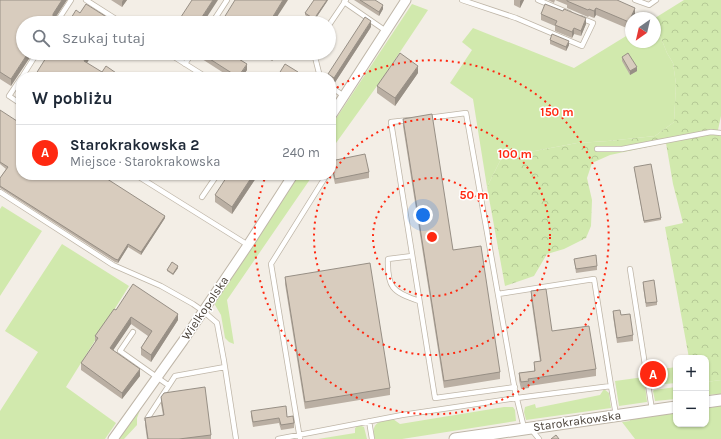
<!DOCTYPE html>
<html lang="pl">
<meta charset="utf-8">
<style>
:root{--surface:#fff;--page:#f2f2f3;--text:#1f2937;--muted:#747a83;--line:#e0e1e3;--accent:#ff2911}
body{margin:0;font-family:Karla,sans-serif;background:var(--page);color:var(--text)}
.controls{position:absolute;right:12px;bottom:12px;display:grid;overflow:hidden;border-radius:8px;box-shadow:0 1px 3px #0004}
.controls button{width:36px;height:36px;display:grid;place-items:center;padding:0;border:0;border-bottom:1px solid var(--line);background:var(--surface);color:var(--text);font:20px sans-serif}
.compass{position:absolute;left:625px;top:12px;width:36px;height:36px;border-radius:50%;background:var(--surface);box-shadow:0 1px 3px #0004;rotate:214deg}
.you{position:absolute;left:423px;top:215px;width:14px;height:14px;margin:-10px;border:3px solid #fff;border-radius:50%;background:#1a73e8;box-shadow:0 0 0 6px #1a73e833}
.badge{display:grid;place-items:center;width:26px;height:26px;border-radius:50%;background:var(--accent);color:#fff;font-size:13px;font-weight:700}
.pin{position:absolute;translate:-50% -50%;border:2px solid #fff;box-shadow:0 1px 4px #0006}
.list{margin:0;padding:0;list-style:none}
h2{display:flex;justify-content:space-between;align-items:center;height:52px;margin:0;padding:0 16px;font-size:17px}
h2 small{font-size:13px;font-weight:400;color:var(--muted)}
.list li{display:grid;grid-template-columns:26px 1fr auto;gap:12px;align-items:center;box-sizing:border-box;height:56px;padding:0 16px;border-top:1px solid var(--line)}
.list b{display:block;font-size:15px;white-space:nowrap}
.list p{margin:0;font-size:13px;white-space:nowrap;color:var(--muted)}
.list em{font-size:13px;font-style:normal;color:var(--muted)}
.icon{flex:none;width:22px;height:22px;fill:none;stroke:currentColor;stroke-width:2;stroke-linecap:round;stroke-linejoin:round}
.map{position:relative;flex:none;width:721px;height:439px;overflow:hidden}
.search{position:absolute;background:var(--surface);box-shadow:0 1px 3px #0004;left:16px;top:16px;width:320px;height:44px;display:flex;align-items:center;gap:10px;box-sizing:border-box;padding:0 14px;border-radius:22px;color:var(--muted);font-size:15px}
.panel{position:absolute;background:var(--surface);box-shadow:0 1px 3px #0004;left:16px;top:72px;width:320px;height:108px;border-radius:16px}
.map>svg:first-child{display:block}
.green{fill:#d1e9ad}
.forest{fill:url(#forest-crowns)}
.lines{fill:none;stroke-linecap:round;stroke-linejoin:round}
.service-casing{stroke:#bfb6a8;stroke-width:6}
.minor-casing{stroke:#bfb6a8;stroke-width:11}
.tertiary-casing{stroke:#bfb6a8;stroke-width:13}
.service{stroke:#fff;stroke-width:4.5}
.minor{stroke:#fff;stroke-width:9}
.tertiary{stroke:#fff;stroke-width:11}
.wall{fill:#baafa3}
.shaded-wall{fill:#978f85}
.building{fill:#d8ccbe;stroke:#978f85}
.ring{fill:none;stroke:#ff2911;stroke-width:2;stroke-dasharray:2 4}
.labels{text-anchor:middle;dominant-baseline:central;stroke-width:3;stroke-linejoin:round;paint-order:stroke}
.street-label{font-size:12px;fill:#463e35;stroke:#fff}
.centre{fill:#ff2911;stroke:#fff;stroke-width:2}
.ring-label{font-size:12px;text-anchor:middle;font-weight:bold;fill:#ff2911;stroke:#fff;stroke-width:3;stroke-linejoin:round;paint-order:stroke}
</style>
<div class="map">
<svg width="721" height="439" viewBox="0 0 721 439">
<defs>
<pattern id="forest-crowns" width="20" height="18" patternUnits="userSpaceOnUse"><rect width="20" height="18" fill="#d1e9ad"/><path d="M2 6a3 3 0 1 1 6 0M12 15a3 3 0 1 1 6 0" fill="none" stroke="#b5c995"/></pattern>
</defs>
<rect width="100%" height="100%" fill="#f3eee6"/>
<path class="green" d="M412,4l16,6 -46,69 -51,71v-24z
M655,23l12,30 6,10 3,21 -2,38 -19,14 -47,5 -31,2 -75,14 -15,30 -14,-88 -23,-16 22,-33 -10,-8 11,-14 101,40 57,-35v9h24z
M298,175h15l-86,125 7,44 -5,-2 -4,-4 -4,-23 -6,-10 1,-6z
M2,206l40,25 -42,65v-87z
M62,244l67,42 -63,101 50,36 -11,16h-105v-28l38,-59 -33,-21z
M676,367v16l-22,2v-8h3l-1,-7z
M644,377l3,25 -28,4 -4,-25z
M721,380v14l-15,1v-13z
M676,387v12l-21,2 -2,-10 1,-1z
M604,389l5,4 2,15 -85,12 -2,-8 1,-5 10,-3 1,4 64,-13z
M721,404v35h-86l-13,-17 8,-1 -1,-4 47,-6v13h30v-17z
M504,407h9l2,3 1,11 -114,18h-27c-5,-16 4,-18 18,-20l7,5z
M140,408v2l-3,8v7l-13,14h-7z
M359,425l5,2 3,12h-49l37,-6v-5z"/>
<path class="forest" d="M684,0h37v116l-3,14 3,1v249l-15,2v-24h-17l-24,-131 18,-4 -10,-39 -7,-41 -56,12 -18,8 -5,15 5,22 -1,26 -5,12 -22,11 -17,5 -13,22 -29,10 -18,-99 15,-30 75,-14 31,-2 47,-5 19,-14 2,-38 -3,-21 -6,-10 -12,-30v-5z"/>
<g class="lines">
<g class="service-casing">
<path id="service" d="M86,0l36,23
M462,0l54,18 66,28 11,-23 -12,-5
M538,0l31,13
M635,0l14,5 7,-5
M344,2l42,29
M56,23l15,-23
M212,23l15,-23
M329,25l17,-25
M168,53l38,24
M314,53l6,24
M185,64l7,-11
M22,77l15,-24
M21,78l-12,18 12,8
M331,87l13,9
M428,118l38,-5 49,278 9,37
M409,120l-18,2 44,276 80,-11
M597,149h25l89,-17 10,1
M136,175l112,70
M0,192l113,73 48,21 32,18 10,7 14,12 7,38 12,78
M202,197l15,-22
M412,256l-24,3c-1,28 4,33 31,42
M630,269l22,141
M133,332l-13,19 48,34
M611,386l5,29
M147,419l28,-43 50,-9
M369,421l3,18
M531,429l8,10
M278,439l124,-24 115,-17 94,-12 -17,-107 -96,15
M300,439l-29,-175 55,-88"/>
</g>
<g class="minor-casing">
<path id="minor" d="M331,116l75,-116
M113,439l70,-98 65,-96 45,-70"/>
</g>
<g class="tertiary-casing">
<path id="tertiary" d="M706,402l15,-2
M455,439l221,-32"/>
</g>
<use href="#service" class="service"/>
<use href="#minor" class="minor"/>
<use href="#tertiary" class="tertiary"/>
</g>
<path class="wall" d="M0,0h67l-14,21v2h-30l-12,63 -11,-7z
M111,0h16l-5,7z
M328,0l-14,21 -9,-6v-2z
M354,0h21l8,9 -4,7z
M514,0h10l-4,8 -6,-3z
M548,0h69l18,15 -4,3v6l-2,5 -33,-14 -2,3 -5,-2 -1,1 -21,-9v-3l-12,-5 -1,3z
M541,14l45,10 -5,12 -7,-2 -2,4 -17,-7v-5l-14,-6z
M371,27l-37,57 -3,-2v-5h-3v-3z
M550,40l19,5 -3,6 -16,-7z
M260,53h16v2l-4,6z
M202,54l45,16 -5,7h-12l-28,-18z
M622,57l15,14 -7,4 -8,-14z
M418,73l-23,33 -18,-13v-7z
M0,110l21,65 144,43 -24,37 -13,-8 -10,16 -3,-1 -115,-74v-10l6,-9 -6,-5z
M403,119l50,131 47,122v7l-56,9 -41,-262z
M331,161l38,11v6l-34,6 -4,-17z
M634,167l27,51v2l-17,3z
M258,175l-26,39 -17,-12v-7z
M574,259l23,7v4l-21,3z
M178,268l-5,7 -6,-4v-1z
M285,277l105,111v7l-85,14 -20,-125z
M643,282l14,20v3l-11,2 -3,-21z
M531,291l21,40 44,38v7l-67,10v2l-8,1 -2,-9v-7l15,-2v-9l6,-1 -9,-63z
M116,310l62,10 -27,42 -10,-7v-7l7,-12 -17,-12 -18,26 27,26 -18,23 -41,-29v-7l14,-20v-7z
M613,311l8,4 12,20v6l-16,2 -4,-27z
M161,397l50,38v4h-64l-2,-14v-7l18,-3 -2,-11z
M251,411l36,6 7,6v5l-13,2 -2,-7 -26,4 -2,-11z"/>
<path class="shaded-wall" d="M62,0h5l-14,21v-7z
M123,0h4l-5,7v-5z
M213,0h5l-15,23h-5z
M283,0h5l-15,23h-4z
M327,0h1l-14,21v-2z
M521,0h3l-4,8v-7z
M383,5v4l-4,7v-4z
M596,8v7l-2,3v-7z
M635,8v7l-1,3h-3v6l-2,5v-7z
M105,16v7h-4z
M53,18v5h-4z
M586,18v6l-5,12v-5z
M371,21v6l-37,57v-6z
M574,28v6l-2,4v-6z
M569,41v4l-3,6v-4z
M28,53h5l-22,33v-7z
M89,53h4l-9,15v-7z
M272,53h4v2l-4,6z
M247,64v6l-5,7h-3z
M418,66v7l-23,33v-8z
M637,67v4l-7,4v-4z
M298,72v5h-3z
M253,175h5l-26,39v-7z
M165,216v2l-24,37v-3z
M128,244v3l-10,16v-3z
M178,266v2l-5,7v-1z
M178,314v6l-27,42v-7z
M131,317v7l-21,31v-7z
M140,369v7l-18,23v-6z"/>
<path class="building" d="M0,0h62l-9,14v4l-4,5h-26v30h5l-17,26 -11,-7z
M192,0h21l-15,23h-21z
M235,0h48l-14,23h-44l-3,-2z
M314,0h13l-13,19 -9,-6z
M360,0h15l8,5 -4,7z
M567,0h50l18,8 -6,14 -33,-14 -2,3 -5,-2 -1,1 -21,-9z
M86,4l19,12 -4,7h-33l8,-13 4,3z
M545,4l18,7 1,-2 22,9 -5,13 -7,-3 -2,4 -17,-7 2,-4 -16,-7z
M365,17l6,4 -37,57 -6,-4z
M552,34l17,7 -3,6 -16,-7z
M49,53h40l-5,8 18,11 4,-6 16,11h-88z
M203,53h26l18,11 -9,13 -36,-23z
M400,53l18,13 -23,32 -18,-12z
M628,53l9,14 -7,4 -8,-14z
M285,64l13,8 -3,5h-18z
M0,110l20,13 1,-1v53h80l64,41 -24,36 -13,-8 -10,16 -3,-1 -115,-73v-8l8,-11 -8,-5z
M432,114l21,136 28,-4 19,126 -56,9 -41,-262z
M365,154l4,18 -34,7 -4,-18z
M651,164l10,54 -17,3 -10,-54z
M228,175h25l-21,32 -17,-12z
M596,255l1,11 -21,3 -2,-10z
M172,262l6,4 -5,8 -6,-4z
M370,263l20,125 -85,14 -20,-125z
M654,280l3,22 -11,1 -3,-21z
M133,284l45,30 -27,41 -10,-7 11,-17 -21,-14 -21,31 30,21 -18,24 -41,-30 17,-25 -3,-2 19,-27 2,1z
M546,289l6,42 37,-5 7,43 -68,10 1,2 -8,1 -2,-9 16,-2 -1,-9 7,-1 -10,-70z
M620,310l1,5 9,-1 3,21 -16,3 -4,-27z
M205,387l6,48 -32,4h-31l-3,-21 19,-3 -3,-18 3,-4z
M286,406l1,11 6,-1 1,7 -13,2 -2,-7 -26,4 -2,-11z
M556,435l3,4h-8z"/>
<g class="ring">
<circle cx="432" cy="237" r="59"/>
<circle cx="432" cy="237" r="118"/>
<path d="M332 91A177 177 0 1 1 266 175"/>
</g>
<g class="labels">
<g class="street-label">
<text transform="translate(205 308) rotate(-56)">Wielkopolska</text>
<text transform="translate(577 421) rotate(-8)">Starokrakowska</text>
</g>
</g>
<circle cx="432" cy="237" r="6" class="centre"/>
<g class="ring-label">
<text x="557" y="116">150 m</text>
<text x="515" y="158">100 m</text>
<text x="474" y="199">50 m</text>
</g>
</svg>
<div class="controls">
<button>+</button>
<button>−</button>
</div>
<svg class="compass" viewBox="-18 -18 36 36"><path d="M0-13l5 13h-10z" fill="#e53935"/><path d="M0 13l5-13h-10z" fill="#747a83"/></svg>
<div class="you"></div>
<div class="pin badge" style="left:653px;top:374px">A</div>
<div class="search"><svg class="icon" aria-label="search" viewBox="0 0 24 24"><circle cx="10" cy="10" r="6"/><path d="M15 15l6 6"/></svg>Szukaj tutaj</div>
<section class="panel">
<h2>W pobliżu<small></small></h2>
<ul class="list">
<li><span class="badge">A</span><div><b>Starokrakowska 2</b><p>Miejsce · Starokrakowska</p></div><em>240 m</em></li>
</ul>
</section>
</div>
